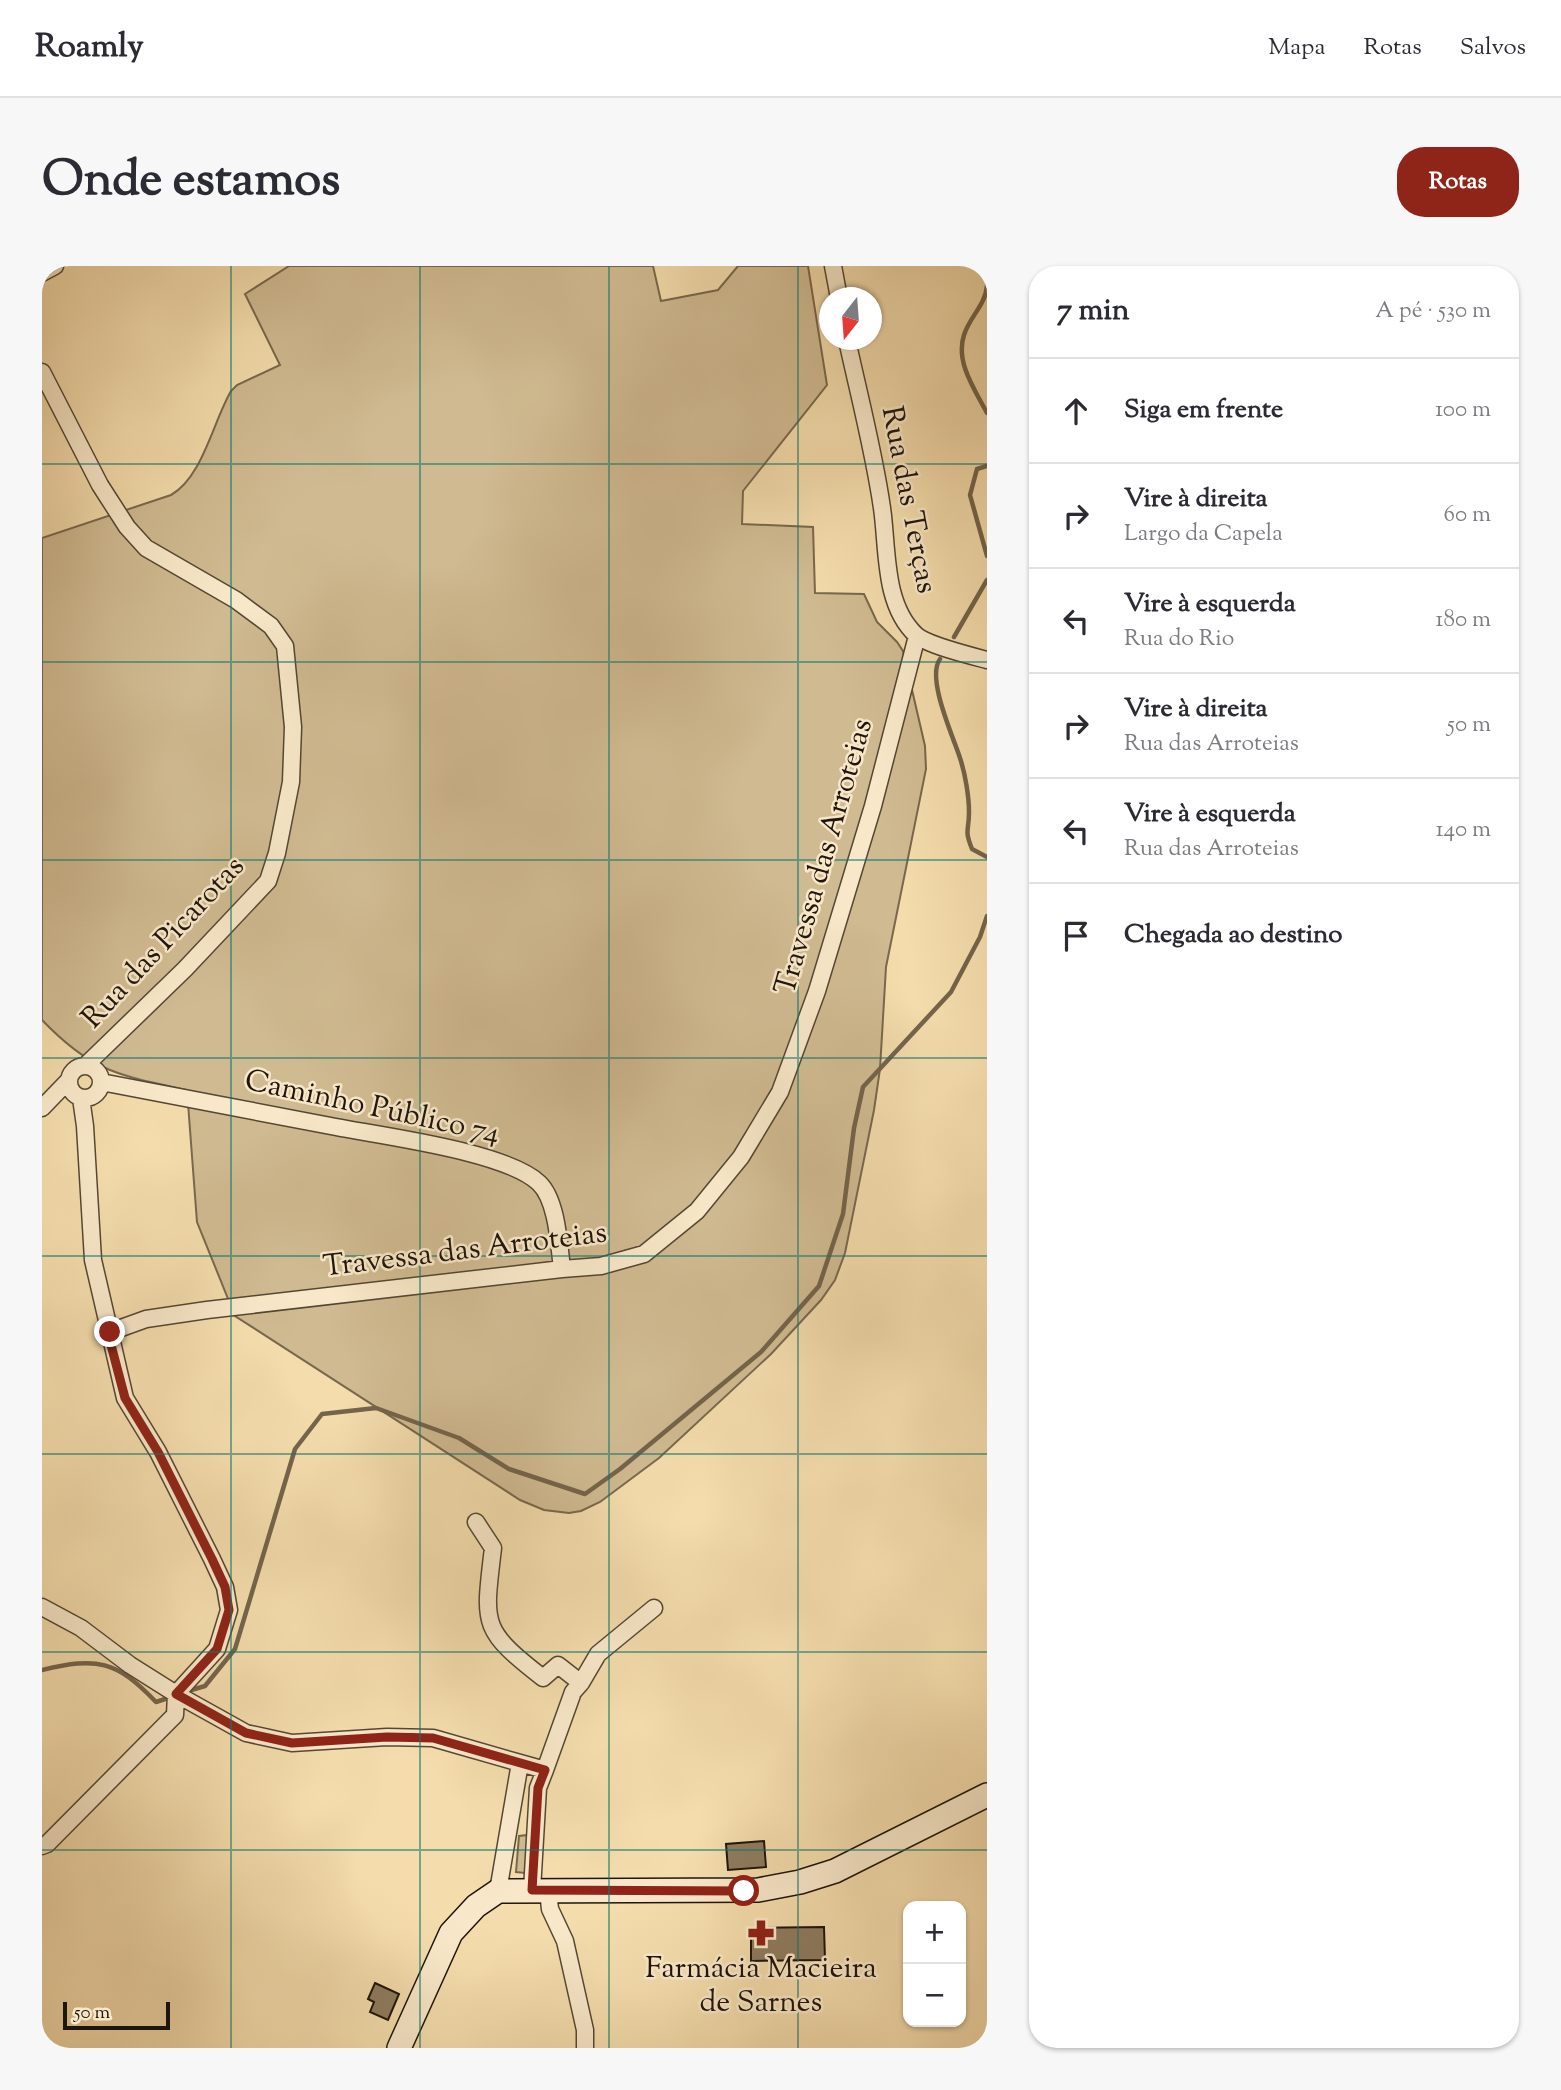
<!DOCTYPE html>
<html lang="pt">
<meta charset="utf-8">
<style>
:root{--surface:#fff;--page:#f7f7f7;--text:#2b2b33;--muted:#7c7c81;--line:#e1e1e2;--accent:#8f2418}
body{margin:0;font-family:"Sorts Mill Goudy",serif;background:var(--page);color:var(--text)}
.controls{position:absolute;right:21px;bottom:21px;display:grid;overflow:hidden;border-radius:14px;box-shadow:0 2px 5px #0004}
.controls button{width:63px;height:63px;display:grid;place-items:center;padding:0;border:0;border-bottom:2px solid var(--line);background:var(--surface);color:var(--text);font:35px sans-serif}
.compass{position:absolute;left:777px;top:21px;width:63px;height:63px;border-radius:50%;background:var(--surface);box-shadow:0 2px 5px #0004;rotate:197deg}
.scale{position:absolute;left:21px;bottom:18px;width:107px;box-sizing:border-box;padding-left:7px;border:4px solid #1f150b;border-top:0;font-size:19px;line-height:24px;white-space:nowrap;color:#1f150b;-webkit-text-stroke:5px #f8e8c9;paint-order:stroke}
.stop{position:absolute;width:21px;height:21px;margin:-16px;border:5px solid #8f2418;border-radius:50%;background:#fff}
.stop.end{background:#8f2418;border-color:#fff;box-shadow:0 2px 7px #0008}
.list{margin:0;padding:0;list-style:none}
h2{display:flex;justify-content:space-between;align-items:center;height:91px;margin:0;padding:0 28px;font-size:30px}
h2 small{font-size:23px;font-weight:400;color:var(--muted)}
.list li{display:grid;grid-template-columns:46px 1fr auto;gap:21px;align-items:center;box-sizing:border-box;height:105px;padding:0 28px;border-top:2px solid var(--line)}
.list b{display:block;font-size:26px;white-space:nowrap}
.list p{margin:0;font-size:23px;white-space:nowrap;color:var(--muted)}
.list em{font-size:23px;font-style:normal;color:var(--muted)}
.icon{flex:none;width:38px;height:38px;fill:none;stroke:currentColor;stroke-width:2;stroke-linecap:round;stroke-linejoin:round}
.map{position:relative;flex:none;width:945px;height:1782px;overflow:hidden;border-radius:28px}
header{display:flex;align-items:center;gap:42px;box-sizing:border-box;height:98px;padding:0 35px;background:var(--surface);border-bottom:2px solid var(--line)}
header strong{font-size:33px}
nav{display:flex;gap:38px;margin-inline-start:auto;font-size:24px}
.intro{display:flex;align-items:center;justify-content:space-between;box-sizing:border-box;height:168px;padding:0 42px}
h1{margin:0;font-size:49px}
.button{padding:18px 32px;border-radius:28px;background:var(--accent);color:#fff;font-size:24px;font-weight:700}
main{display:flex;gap:42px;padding:0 42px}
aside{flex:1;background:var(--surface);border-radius:28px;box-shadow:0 2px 5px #0004}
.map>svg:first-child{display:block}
.green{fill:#d0ba91;stroke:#78684e;stroke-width:2}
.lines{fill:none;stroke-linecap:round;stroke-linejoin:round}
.stream{stroke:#74644b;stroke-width:4.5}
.building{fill:#8e7c5f;stroke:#1f150b;stroke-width:2}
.minor-casing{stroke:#544733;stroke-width:19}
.secondary-casing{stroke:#1f150b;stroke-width:26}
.minor{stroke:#f8e8c9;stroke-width:16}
.secondary{stroke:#f8e8c9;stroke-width:23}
.route{stroke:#8f2418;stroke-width:9}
.grid{fill:none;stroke:#0f766e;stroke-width:2;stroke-opacity:0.55}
.labels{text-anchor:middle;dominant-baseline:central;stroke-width:5;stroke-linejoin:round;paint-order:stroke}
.street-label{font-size:30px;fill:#1f150b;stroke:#f8e8c9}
.poi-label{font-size:30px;fill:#1f150b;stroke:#f8e8c9}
</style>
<header>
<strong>Roamly</strong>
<nav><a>Mapa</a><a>Rotas</a><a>Salvos</a></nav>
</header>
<div class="intro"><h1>Onde estamos</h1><a class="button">Rotas</a></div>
<main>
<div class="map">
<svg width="945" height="1782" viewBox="0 0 945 1782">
<rect width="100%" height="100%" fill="#f4dcac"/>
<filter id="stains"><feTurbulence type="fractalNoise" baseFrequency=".00286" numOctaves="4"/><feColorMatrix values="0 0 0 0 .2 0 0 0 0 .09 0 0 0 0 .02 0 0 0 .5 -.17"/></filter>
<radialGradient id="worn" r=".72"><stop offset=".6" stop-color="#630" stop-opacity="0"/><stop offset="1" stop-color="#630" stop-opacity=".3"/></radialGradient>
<path class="green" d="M247,0h364l8,35 57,-11 20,-24h70l19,119 -84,106 -1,33 71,3 2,66 49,1 13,28 20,20 6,9 22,95 1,23 -40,198 -6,102 -6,41 -29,143 -10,27 -14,20 -50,54 -112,104 -59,44 -19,9 -12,2 -25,-3 -24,-10 -285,-184 -38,-94 -10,-132c-68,-15 -94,-17 -145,-70v-482l129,-43c31,-17 42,-73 60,-104l6,-6 43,-20 -35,-71z
M486,1569l-3,38 -9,-1 3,-36z"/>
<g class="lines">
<path class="stream" d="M945,20c-2,20 -17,30 -23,49 -9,27 11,55 23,78
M945,200l-10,3 -7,26 17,61
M912,371l33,-57
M898,393c-14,19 13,77 20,99 5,15 9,38 9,54 0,20 -5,17 3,37l15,8
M0,1404c55,-13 74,-10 114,32l9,-3
M146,1425l17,-5 30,-37 60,-200 27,-35 54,-6 83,30 50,31 76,25 35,-25 141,-117 58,-66 24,-72 11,-86 9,-41 88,-95 29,-55 7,-21"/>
</g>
<path class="building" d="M722,1575l2,26 -38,3 -2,-26z
M782,1661l1,33 -74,1v-33z
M333,1717l24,11 -11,26 -18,-8 4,-10 -6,-3z"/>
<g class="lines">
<g class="minor-casing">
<path id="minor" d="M791,0l6,32
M0,7l13,-7
M805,74c12,55 27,112 35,168 6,41 1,96 34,127 11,10 56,21 71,25
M0,106l58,113 27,42 19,21 90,52 35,26 14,20 8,81 -2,55 -14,71 -9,28 -83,88 -99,96
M27 816a16 16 0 1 1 32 0a16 16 0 1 1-32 0Z
M59,816c78,15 157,30 235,45 47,9 171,25 203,56 18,17 20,61 23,86
M39,832l4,28 8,134 32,138 33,54 54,107 13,28 4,23 -12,39 -41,45
M0,842l26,-27
M68,1066l36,-13 61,-9 355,-41 39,-3 43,-12 53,-43 44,-54 39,-65 37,-101 56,-185 44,-170
M434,1256l17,26c-9,77 -13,81 50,130l15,-13 23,18 -8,9 -28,78
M0,1341l39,21 49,37 46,29 70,39 46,10 95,-6 46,1 87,25
M539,1417l17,-29 56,-46
M0,1580l5,-2 128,-129 1,-21
M456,1625l22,-128 25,7 -7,18 -6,102
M506,1625l2,18 15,32 20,89v18"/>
</g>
<g class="secondary-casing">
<path id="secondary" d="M357,1782l52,-115 25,-27 22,-15 260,-1 42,-8 35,-11 152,-76"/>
</g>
<use href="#minor" class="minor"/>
<use href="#secondary" class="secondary"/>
</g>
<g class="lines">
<path class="route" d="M68,1066l1,13 14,53 33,54 54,107 13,28 4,23 -12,39 -41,45 70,39 46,10 95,-6 46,1 112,32 -7,18 -6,102 212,1"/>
</g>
<path class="grid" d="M189,0v1782M378,0v1782M567,0v1782M756,0v1782M0,198h945M0,396h945M0,594h945M0,792h945M0,990h945M0,1188h945M0,1386h945M0,1584h945"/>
<defs>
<g id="pharmacy-bare" transform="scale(2.1)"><path d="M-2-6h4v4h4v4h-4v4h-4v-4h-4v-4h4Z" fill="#8f2418" stroke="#f8e8c9" stroke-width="2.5" paint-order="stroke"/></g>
</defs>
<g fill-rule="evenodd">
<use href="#pharmacy-bare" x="719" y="1667"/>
</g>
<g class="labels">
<g class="street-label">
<text transform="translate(866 234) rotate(79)">Rua das Terças</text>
<text transform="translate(783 591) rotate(-74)">Travessa das Arroteias</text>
<text transform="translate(122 677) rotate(-47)">Rua das Picarotas</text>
<text transform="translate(330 842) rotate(12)">Caminho Público 74</text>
<text transform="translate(423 985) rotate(-7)">Travessa das Arroteias</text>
</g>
<g class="poi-label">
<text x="719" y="1703">Farmácia Macieira<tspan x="719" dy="34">de Sarnes</tspan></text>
</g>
</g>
<rect width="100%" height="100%" filter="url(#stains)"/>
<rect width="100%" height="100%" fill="url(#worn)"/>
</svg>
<div class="controls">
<button>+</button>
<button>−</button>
</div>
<svg class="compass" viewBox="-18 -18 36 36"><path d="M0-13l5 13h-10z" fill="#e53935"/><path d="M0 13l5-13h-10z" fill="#7c7c81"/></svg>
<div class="scale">50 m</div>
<div class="stop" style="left:702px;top:1625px"></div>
<div class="stop end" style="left:68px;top:1066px"></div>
</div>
<aside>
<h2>7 min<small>A pé · 530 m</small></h2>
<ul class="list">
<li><svg class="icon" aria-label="ahead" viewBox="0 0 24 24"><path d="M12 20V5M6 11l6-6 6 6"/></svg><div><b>Siga em frente</b></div><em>100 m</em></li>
<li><svg class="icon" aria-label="right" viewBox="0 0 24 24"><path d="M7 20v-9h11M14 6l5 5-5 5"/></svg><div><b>Vire à direita</b><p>Largo da Capela</p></div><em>60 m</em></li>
<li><svg class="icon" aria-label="left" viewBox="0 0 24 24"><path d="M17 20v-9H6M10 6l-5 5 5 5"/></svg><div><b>Vire à esquerda</b><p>Rua do Rio</p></div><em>180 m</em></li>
<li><svg class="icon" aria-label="right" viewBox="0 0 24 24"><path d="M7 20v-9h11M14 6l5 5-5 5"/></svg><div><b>Vire à direita</b><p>Rua das Arroteias</p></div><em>50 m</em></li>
<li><svg class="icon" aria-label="left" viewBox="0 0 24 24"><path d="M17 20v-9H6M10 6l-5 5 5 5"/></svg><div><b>Vire à esquerda</b><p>Rua das Arroteias</p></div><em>140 m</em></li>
<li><svg class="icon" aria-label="arrive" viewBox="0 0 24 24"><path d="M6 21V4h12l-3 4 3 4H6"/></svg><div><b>Chegada ao destino</b></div></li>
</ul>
</aside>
</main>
